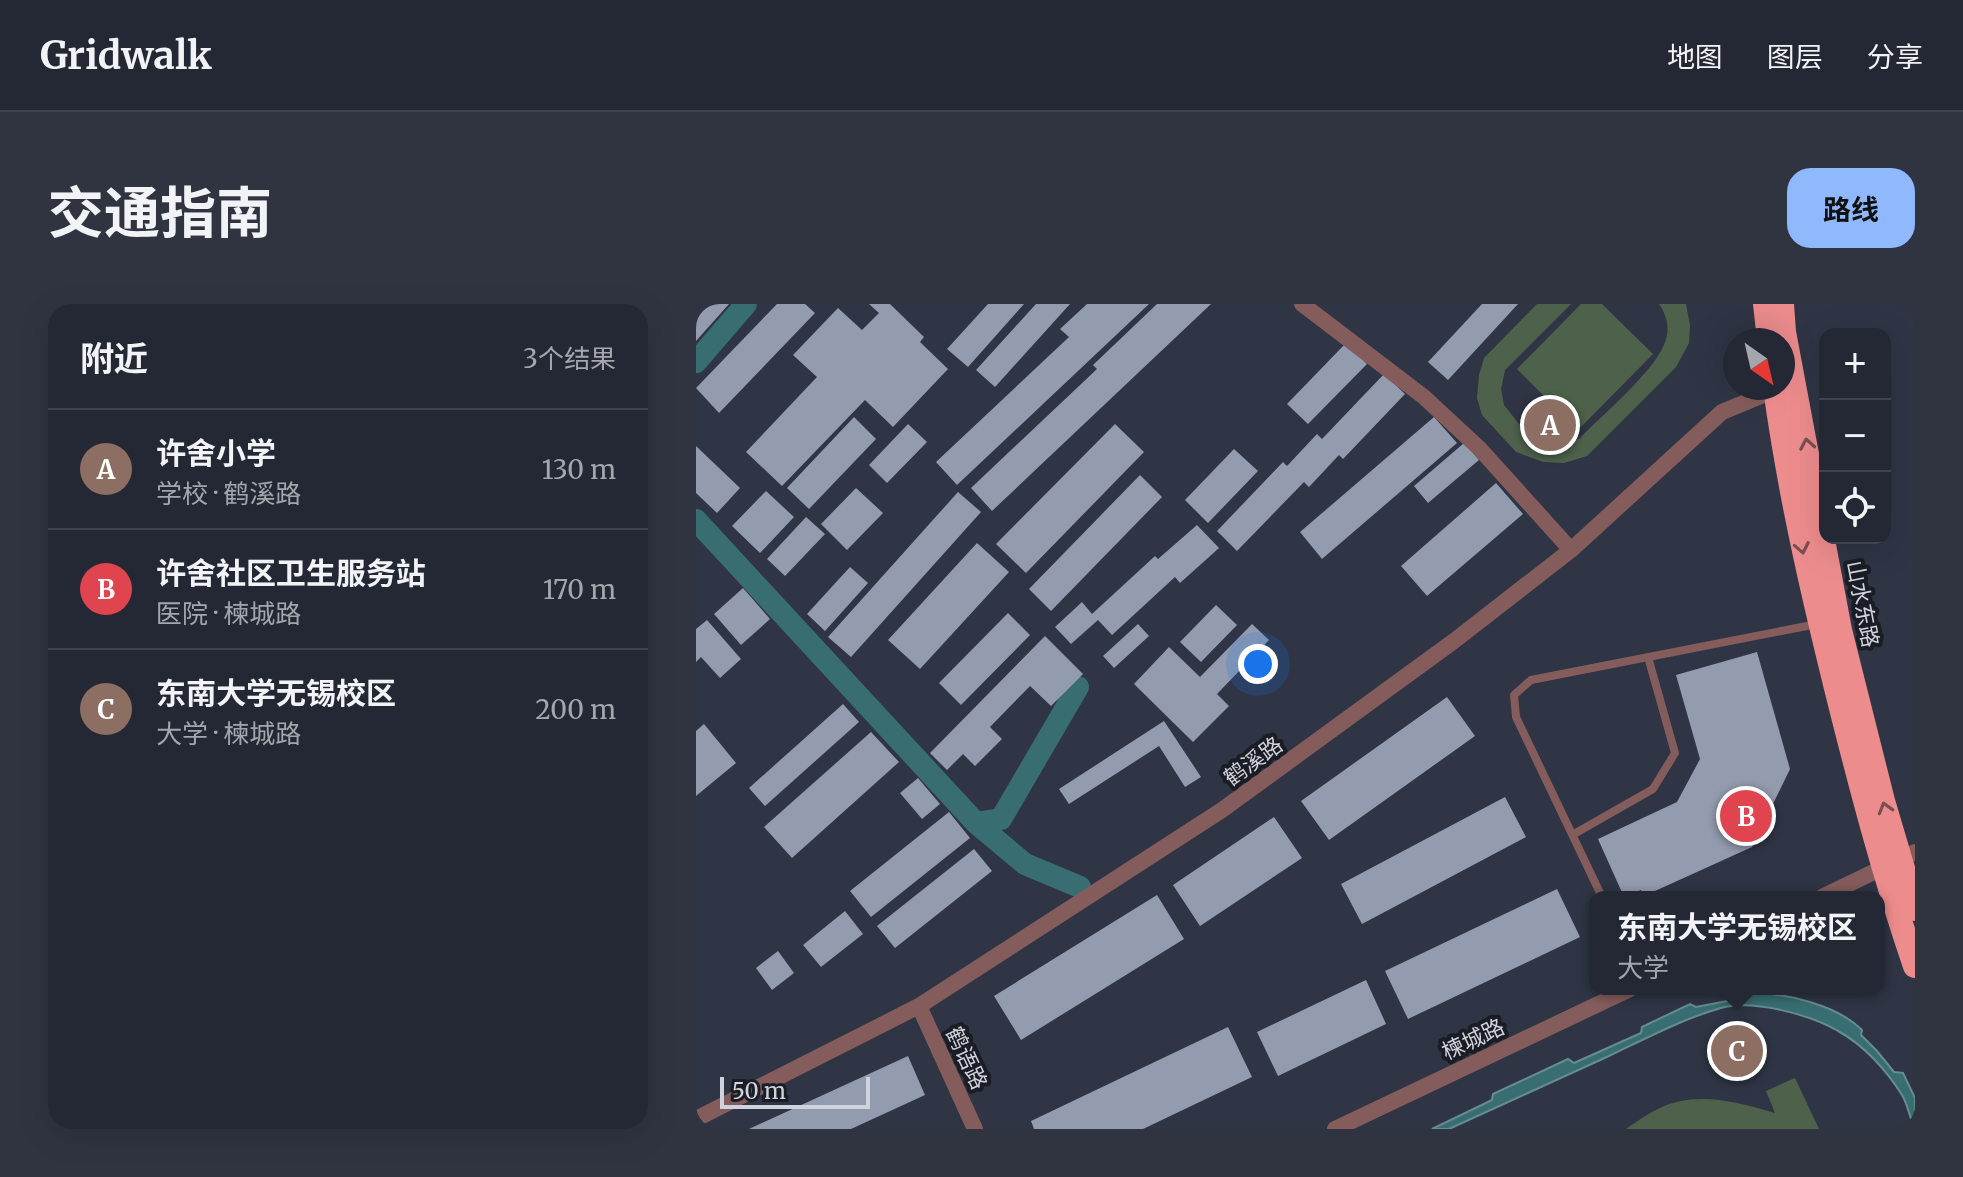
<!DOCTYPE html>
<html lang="zh">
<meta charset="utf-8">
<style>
:root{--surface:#232834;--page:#2f3440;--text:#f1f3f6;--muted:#a3a6ac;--line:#40444f;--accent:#8fb8fd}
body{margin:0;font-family:Merriweather,"Noto Sans SC",serif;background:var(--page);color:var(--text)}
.controls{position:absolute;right:24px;top:24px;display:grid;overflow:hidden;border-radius:16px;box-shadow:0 8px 32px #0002}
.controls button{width:72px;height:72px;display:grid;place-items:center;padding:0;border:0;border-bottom:2px solid var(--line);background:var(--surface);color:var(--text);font:40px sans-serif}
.compass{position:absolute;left:1027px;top:24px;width:72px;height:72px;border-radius:50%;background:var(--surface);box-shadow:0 8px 32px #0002;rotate:146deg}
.scale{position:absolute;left:24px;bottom:20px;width:150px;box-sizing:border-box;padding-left:8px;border:4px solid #cfd3dd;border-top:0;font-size:22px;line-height:28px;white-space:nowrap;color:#cfd3dd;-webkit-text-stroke:6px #1a1d24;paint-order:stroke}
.you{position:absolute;left:562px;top:360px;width:28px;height:28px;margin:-20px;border:6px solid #fff;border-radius:50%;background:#1a73e8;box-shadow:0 0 0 12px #1a73e833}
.badge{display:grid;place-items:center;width:52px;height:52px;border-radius:50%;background:var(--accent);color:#fff;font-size:26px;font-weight:700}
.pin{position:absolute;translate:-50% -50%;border:4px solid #fff;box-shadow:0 2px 8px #0006}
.popup{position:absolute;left:893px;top:587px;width:296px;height:104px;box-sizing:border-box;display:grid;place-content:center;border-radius:16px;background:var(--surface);filter:drop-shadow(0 2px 6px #0005);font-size:26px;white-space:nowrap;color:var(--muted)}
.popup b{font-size:30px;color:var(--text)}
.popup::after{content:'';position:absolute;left:50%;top:100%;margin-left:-16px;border:16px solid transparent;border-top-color:var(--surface)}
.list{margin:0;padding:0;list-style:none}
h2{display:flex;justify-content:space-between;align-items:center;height:104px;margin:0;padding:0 32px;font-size:34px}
h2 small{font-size:26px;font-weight:400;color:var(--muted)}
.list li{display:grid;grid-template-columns:52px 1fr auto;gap:24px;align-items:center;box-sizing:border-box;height:120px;padding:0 32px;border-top:2px solid var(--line)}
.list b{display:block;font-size:30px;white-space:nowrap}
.list p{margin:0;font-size:26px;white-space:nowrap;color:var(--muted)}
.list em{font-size:26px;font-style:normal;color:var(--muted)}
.icon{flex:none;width:44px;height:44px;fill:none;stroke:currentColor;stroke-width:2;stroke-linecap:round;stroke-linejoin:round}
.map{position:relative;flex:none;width:1219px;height:825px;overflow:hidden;border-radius:24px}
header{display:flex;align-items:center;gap:48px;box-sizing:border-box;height:112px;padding:0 40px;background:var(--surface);border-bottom:2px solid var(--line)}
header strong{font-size:38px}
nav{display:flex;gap:44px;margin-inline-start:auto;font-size:28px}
.intro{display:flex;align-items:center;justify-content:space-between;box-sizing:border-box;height:192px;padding:0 48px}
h1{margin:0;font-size:56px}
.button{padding:20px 36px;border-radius:24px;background:var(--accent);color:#111;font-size:28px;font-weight:700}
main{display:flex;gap:48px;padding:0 48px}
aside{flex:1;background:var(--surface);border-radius:24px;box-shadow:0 8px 32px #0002}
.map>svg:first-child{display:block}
.green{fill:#4e624b}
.water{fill:#386e71;stroke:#658c91;stroke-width:2}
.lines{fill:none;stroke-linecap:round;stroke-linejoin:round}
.canal{stroke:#386e71;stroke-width:22}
.building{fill:#939bae}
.lane{stroke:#845c5b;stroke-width:8}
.street{stroke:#845c5b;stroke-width:16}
.highway{stroke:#ed8c8d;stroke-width:24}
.oneway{stroke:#794f53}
.labels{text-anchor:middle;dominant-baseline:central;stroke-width:8;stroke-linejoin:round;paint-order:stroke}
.street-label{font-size:22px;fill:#cfd3dd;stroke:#1a1d24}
</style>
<header>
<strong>Gridwalk</strong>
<nav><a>地图</a><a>图层</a><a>分享</a></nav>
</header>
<div class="intro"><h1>交通指南</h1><a class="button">路线</a></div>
<main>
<aside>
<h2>附近<small>3个结果</small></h2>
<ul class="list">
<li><span class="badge" style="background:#8d6e63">A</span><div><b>许舍小学</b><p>学校 · 鹤溪路</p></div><em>130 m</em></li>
<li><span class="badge" style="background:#e0444e">B</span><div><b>许舍社区卫生服务站</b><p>医院 · 楝城路</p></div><em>170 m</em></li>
<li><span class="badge" style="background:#8d6e63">C</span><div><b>东南大学无锡校区</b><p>大学 · 楝城路</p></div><em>200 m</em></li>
</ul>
</aside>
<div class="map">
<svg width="1219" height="825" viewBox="0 0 1219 825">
<rect width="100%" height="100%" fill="#2f3545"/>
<path class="green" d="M841,0h34l-66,66 -4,19 3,16 15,19 21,12 22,7 17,-4c22,-23 80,-71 87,-100 4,-12 0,-25 -7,-35h27l4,21 -1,18 -13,24 -89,89 -23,7 -21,-1 -27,-10 -34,-37 -5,-17 2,-23 5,-17z
M885,0h21l51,50 -75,76 -61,-61z
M1099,774l24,51h-193c10,-7 21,-15 32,-20 37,-19 80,-7 117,4l-9,-22z"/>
<path class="water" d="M1055,688c35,2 85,12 111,38l-1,5 16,16 17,21 9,1 12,25v31c-5,-10 -7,-24 -13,-34 -15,-24 -38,-50 -64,-64 -27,-16 -85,-32 -117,-23 -39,11 -76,31 -112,48 -53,24 -107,49 -160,73h-17l60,-29 1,-6 75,-35 6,4 67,-30 1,-6 48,-23 6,3 52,-10z"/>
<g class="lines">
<path class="canal" d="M0,58l50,-58
M0,216l280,303 25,-4 77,-132
M280,519l49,41 55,23"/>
</g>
<path class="building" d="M0,0h33l-33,37z
M81,0h28l10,9 -96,100 -23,-25z
M173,0h21l34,33 -4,5 28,27 -55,58 -28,-27 -83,86 -36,-34 71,-75 -24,-22 45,-47 24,22 17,-17z
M292,0h36l-56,63 -21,-18z
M340,0h34l-75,83 -19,-17z
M391,0h62l-192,181 -21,-23 133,-125 -9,-8z
M461,0h54l-219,207 -21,-23 126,-119 -4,-4z
M786,0h36l-70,76 -20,-18z
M650,39l21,21 -59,60 -21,-20z
M688,70l21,20 -62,65 -4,-4 -30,32 -5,-5 -67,69 -20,-20 66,-69 4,4 30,-32 5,5z
M158,113l22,22 -67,70 -22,-21z
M738,113l23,26 -135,116 -22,-27z
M212,120l19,18 -40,41 -18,-18z
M419,120l29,28 -118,121 -30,-29z
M768,139l15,17 -51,43 -14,-17z
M0,142l44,42 -23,25 -21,-20z
M538,145l24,22 -50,52 -23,-23z
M444,171l22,22 -111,114 -22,-22z
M800,179l27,31 -96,82 -26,-30z
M160,184l27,25 -36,37 -26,-26z
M70,187l28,26 -34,36 -28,-27z
M262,188l23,20 -130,145 -23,-20z
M110,213l19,17 -40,42 -18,-17z
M501,221l22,23 -39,35 -5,-6 -63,58 -14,-15 -27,24 -16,-17 27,-25 10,12 63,-58 3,3z
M281,239l32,29 -89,97 -32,-29z
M154,263l18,16 -43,48 -18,-17z
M47,284l27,31 -29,26 -27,-31z
M520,301l21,20 -36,37 -21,-20z
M312,309l22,22 -69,70 -22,-22z
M11,316l34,39 -21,19 -19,-21 -5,5v-33z
M442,320l11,12 -35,32 -11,-12z
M556,320l17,16 -52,54 12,12 -36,36 -59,-58 35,-37 31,30z
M349,332l38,38 -32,32 -21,-20 -40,41 12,12 -27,27 -12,-12 -16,16 -17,-17z
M1061,348l33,117 -38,78 -108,49 -3,-6 -17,7 -26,-58 79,-37 23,-43 -24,-84z
M751,393l28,39 -146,104 -28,-39z
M147,400l16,18 -94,84 -16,-18z
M468,417l37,56 -16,10 -26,-41 -90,58 -10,-15z
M8,420l32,39 -40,33v-65z
M175,428l28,30 -107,96 -28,-31z
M222,474l22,26 -18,15 -22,-26z
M809,493l21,40 -164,87 -21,-40z
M253,508l21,26 -99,79 -21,-26z
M578,513l28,41 -102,68 -27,-41z
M278,545l18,22 -97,77 -18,-22z
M861,585l23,48 -172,82 -23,-48z
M461,591l27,44 -163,101 -27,-44z
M149,607l18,23 -42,33 -18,-22z
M82,647l16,22 -22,17 -16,-22z
M670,676l20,44 -108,52 -21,-44z
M532,723l24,50 -109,52h-109l-3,-8z
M212,752l17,39 -74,34h-102z"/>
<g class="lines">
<path class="lane" d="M878,530l79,-45 22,-36 -27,-96
M906,593l-86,-180 -2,-22 17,-15 286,-56"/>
<path class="street" d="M606,0l122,93 56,52 91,101
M1126,593l93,-45
M223,702l56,123
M0,815l223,-113 303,-196 232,-169 117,-91 151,-138 53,-22h10
M639,825l295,-140"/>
<path class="highway" d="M1069,0l4,36
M1086,0l2,28 56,298 43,171 32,108
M1079,84c14,103 37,203 62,304 23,92 47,184 78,274"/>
</g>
<defs><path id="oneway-chevron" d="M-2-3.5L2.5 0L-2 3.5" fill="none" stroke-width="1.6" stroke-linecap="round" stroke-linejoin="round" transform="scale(2)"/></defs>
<g class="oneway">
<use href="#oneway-chevron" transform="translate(1111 140) rotate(-100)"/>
<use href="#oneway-chevron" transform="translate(1106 244) rotate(79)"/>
<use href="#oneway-chevron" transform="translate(1189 504) rotate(-106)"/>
</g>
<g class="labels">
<g class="street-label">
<text transform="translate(1167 300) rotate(79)">山水东路</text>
<text transform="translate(557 457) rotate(-36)">鹤溪路</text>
<text transform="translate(777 735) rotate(-25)">楝城路</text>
<text transform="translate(271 754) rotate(65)">鹤语路</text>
</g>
</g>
</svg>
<div class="controls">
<button>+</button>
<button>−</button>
<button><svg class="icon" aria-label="locate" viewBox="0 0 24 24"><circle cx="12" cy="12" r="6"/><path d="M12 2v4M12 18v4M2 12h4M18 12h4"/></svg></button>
</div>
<svg class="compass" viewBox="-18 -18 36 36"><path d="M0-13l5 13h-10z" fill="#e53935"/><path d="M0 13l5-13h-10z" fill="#a3a6ac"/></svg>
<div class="scale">50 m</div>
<div class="you"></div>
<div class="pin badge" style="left:854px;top:121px;background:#8d6e63">A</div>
<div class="pin badge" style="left:1050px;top:512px;background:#e0444e">B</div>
<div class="pin badge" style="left:1041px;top:747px;background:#8d6e63">C</div>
<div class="popup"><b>东南大学无锡校区</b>大学</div>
</div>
</main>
